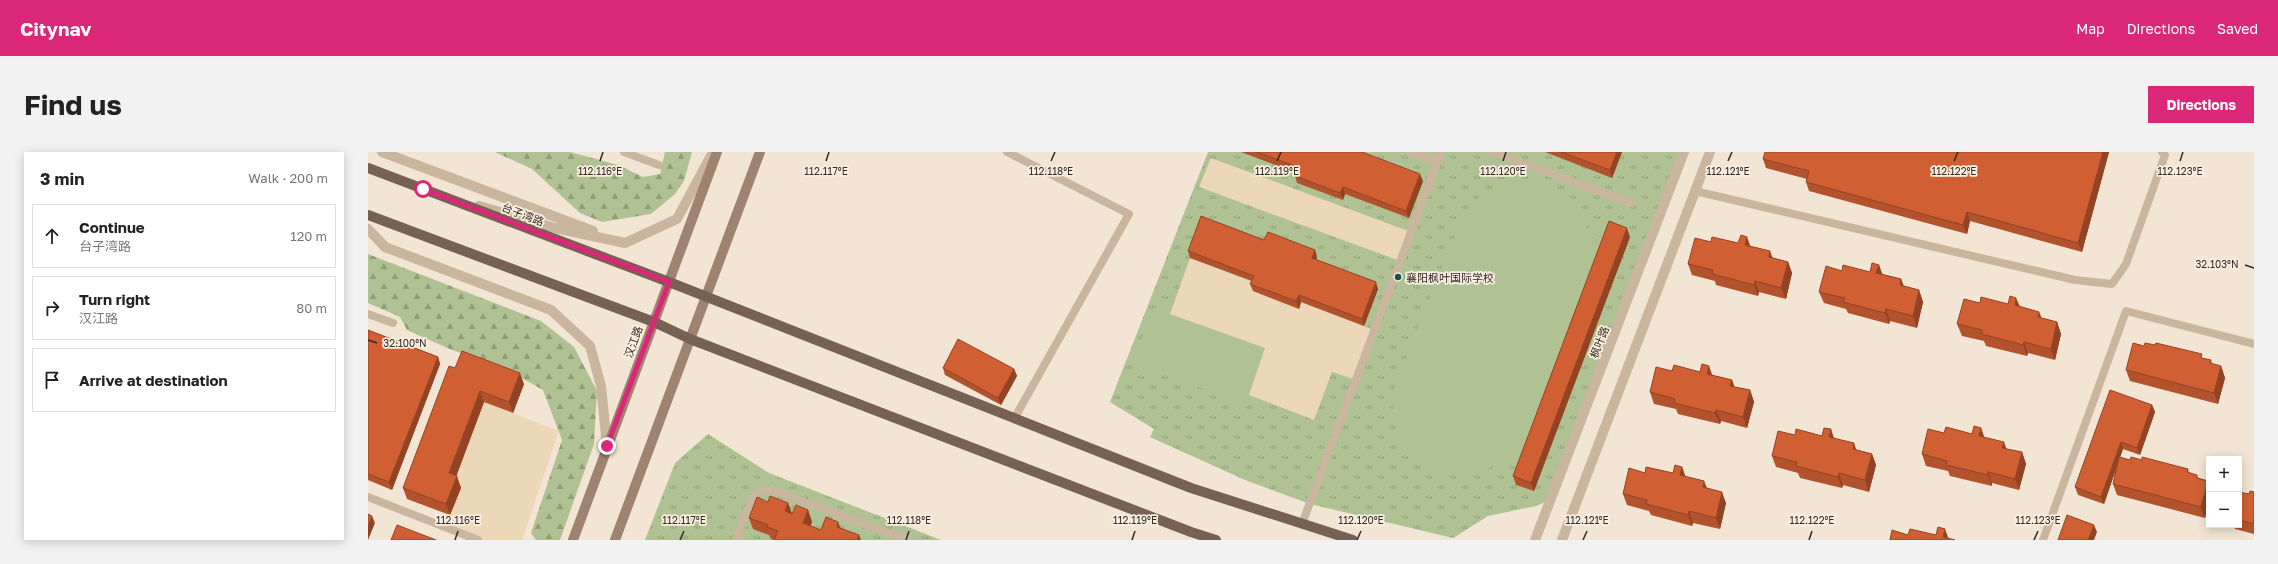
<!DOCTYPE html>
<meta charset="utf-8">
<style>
:root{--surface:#fff;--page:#f2f2f2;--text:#222;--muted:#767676;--line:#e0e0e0;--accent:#db2777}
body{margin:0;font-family:"Golos Text","Noto Sans SC",sans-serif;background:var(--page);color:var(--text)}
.controls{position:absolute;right:12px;bottom:12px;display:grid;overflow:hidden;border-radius:0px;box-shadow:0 2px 10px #0003}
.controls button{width:36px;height:36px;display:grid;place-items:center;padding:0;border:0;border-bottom:1px solid var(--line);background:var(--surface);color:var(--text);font:20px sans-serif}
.stop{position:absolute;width:12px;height:12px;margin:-9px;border:3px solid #db2777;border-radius:50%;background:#fff}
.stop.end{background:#db2777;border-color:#fff;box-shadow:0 1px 4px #0008}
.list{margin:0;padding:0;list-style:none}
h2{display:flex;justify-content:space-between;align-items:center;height:52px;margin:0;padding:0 16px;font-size:17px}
h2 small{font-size:13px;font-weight:400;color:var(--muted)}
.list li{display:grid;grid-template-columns:26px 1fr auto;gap:12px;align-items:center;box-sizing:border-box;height:64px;margin:0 8px 8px;padding:0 8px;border:1px solid var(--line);border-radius:0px}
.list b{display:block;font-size:15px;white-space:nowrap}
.list p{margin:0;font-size:13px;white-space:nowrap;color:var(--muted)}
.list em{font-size:13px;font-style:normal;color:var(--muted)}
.icon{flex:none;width:22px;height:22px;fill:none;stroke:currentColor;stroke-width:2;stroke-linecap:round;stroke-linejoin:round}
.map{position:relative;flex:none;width:1886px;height:388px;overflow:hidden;border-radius:0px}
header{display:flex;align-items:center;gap:24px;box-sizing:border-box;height:56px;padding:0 20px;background:var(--accent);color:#fff}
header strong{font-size:19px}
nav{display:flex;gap:22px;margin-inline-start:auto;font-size:14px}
.intro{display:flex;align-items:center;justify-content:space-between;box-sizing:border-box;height:96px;padding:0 24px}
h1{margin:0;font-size:28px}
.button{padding:10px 18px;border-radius:0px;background:var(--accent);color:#fff;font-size:14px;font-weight:700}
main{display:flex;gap:24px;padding:0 24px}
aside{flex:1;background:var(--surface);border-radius:0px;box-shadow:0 2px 10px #0003}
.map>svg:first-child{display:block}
.grass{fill:url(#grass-tufts)}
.forest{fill:url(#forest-firs)}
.park{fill:#b0c293}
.plaza{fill:#ecd8b9}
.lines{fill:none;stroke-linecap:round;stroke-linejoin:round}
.service{stroke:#cab59f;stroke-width:8}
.tertiary{stroke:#cab59f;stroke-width:10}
.secondary{stroke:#9e8371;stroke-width:10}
.primary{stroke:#776153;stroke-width:10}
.wall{fill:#b3532d}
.shaded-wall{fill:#924324}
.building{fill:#d06034;stroke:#924324}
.route{stroke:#db2777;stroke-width:5}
.ticks{fill:none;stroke:#332923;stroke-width:1.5}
.poi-dot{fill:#165057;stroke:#faefe0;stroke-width:1.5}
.labels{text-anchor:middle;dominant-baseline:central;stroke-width:3.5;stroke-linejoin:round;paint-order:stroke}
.street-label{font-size:11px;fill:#332923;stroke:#faefe0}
.poi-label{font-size:11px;fill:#332923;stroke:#faefe0;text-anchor:start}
.ticks-label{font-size:10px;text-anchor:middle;fill:#332923;stroke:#faefe0;stroke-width:3.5;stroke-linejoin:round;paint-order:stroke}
</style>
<header>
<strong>Citynav</strong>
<nav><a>Map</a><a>Directions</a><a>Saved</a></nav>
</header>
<div class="intro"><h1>Find us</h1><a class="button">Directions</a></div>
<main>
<aside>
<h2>3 min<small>Walk · 200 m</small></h2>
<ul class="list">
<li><svg class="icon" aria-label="ahead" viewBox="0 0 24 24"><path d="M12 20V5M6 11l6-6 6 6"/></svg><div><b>Continue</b><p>台子湾路</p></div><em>120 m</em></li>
<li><svg class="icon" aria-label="right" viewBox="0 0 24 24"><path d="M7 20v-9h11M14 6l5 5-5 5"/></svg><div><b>Turn right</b><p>汉江路</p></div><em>80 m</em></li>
<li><svg class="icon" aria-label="arrive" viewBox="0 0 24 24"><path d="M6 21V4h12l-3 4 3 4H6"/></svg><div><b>Arrive at destination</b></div></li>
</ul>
</aside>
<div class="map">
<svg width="1886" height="388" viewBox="0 0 1886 388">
<defs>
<pattern id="grass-tufts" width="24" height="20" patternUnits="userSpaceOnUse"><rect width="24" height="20" fill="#b0c293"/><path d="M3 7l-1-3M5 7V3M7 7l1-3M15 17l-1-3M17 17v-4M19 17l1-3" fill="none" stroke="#909e78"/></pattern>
<pattern id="forest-firs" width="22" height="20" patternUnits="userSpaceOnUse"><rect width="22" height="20" fill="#b0c293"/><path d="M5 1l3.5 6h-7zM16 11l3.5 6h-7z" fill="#909e78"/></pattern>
</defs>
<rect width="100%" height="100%" fill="#f2e5d4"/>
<path class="grass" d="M840,0h476l-134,348 -14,6 -48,10 -35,22 -143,-34 -65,-24 -95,-43 4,-8 -44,-27z
M340,282l61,39 172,67h-296l30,-77z"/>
<path class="forest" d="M127,0h75l48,13 25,12 17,-3 5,-22h27l-8,29 -9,13 -24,20 -49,8 -22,-9 -48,-44z
M0,102l173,67 33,26 23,44 -3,53 -34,96h-24l-5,-7 31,-93 -19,-50 -41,-23 -50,-17 -45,-20 -7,-13 -32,-14z"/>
<path class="park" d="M1163,29c34,8 45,21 58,52l14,5 -87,229 -15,-6c-5,2 -9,6 -14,8 -31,12 -72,-5 -88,-34 -8,-16 -6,-32 -4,-49l69,-172 19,-21 25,-10z
M786,156l111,40 -18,56 -114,-40z"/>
<path class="plaza" d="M843,6l200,74 -11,29 -201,-74z
M822,106l66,25 -3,8 46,17 2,-6 73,28 -18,50 -24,-8 -18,48 -65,-25 16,-47 -95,-34z
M116,250l75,29 -37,109h-44l-33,-13 16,-39 -8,-3z"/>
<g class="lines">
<path class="service" d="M256,0l35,13
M639,0l122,62 -115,205
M1042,0l27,10
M1125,0l138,51
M1327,39l380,89 37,4 14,-20 39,-109 -3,-3
M0,162l25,9
M0,345l110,43
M934,372l139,-372
M368,388l17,-44 8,-6h11l136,50
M1675,388l83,-229 128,33"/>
<path class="tertiary" d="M14,0l211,79
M111,54l76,22 70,15 52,-24 36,-67
M0,77l17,18 166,63 39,36 11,40 6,60
M1167,388l149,-388
M1194,388l148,-388"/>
<path class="secondary" d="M205,388l144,-388
M247,388l145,-388"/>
<path class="primary" d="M0,16l301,114 522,206 162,52
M0,63l286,107 36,17 501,193 25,8"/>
</g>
<path class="wall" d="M873,0h121l61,29 -14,37 -64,-24 -2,6 -46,-17 -2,-7 1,-3z
M1177,0h77l-10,26z
M1741,0l-27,100 -112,-31 -3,13 -158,-43 -3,-9 1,-3 -41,-11 -3,-9z
M1262,85l-96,254 -18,-6 -3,-9z
M896,88l51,10 2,7 -1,3 62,29 -14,37 -63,-24 -2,7 -46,-18 -3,-7 2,-3 -62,-23 -2,-7z
M1343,90l40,4 22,12 15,4 4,11 -6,26 -27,-7 -1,4 -42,-11 -1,-4 -23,-6 -4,-11z
M1511,113l3,9 19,5 3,7 15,4 4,12 -6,26 -27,-7 -1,3 -41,-11 -2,-4 -22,-6 -5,-11 23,-21 28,1z
M1612,151l40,4 22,11 15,4 4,12 -6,26 -27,-7 -1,3 -41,-10 -2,-5 -22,-5 -5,-12z
M0,178l70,27 2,7 -48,126 -24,-10z
M1835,206l8,2 1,4 9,2 4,12 -7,26 -88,-23 -4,-11z
M87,216l69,16 -11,29 -29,-11 -28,74 5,12 -11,27 -43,-16 -4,-11z
M575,216l71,1 3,7 -16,29 -56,-30z
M1304,219l28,1 32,8 2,7 16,3 4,12 -7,26 -26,-7 -1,3 -42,-10 -2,-5 -22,-5 -4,-12z
M1784,253l3,7 -15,43 -17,-6 -3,8 10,3h12l46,9 1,4 10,5 9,3 1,4v17l-4,16 -88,-23 -4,-11 4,-18 -13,38 -26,-9 -3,-8z
M1613,276l3,9 22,12 16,3 4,12 -7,26 -27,-7v3l-42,-10 -2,-5 -22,-5 -4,-12 50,-20z
M1427,283l40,4 22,11 15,4 4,11 -7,27 -26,-7 -1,3 -42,-10 -2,-5 -22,-6 -4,-11z
M1314,315l3,9 22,12 19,15 -6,26 -27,-6 -1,3 -41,-11 -2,-4 -22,-6 -4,-11 22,-21h28z
M1871,340l10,2 5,-2v42l-19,-5 -1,-4h5z
M400,350l20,1 4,11 16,-4 4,12 -2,4 11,4 20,-2 20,12h-87l-3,-1 -2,-4 -16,-6 -4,-11z"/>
<path class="shaded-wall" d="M1249,0h5l-10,26 -2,-8z
M1735,0h6l-27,100 -4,-9z
M1052,22l3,7 -14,37 -3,-7z
M975,35l2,7 -2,6 -3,-7z
M1599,60l3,9 -3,13 -4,-9z
M1259,76l3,9 -96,254 -3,-8z
M1379,85l4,11 -6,-3z
M947,98l2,7 -3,8 -2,-7z
M1402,99l4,11 -5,-5z
M1420,110l4,11 -6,26 -5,-11z
M1511,113l4,11 -7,-3z
M1533,127l4,12 -5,-6z
M1387,129l4,11 -1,4 -4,-11z
M1008,130l2,7 -14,37 -2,-7z
M1551,138l4,12 -6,26 -4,-12z
M931,143l2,7 -2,7 -3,-8z
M1648,146l5,11 -6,-4z
M1518,157l4,12 -1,3 -4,-11z
M1671,160l5,11 -6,-6z
M1689,170l4,12 -6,26 -4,-11z
M1656,190l4,11 -1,3 -4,-11z
M70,205l2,7 -48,126 -3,-8z
M1341,214l4,11 -6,-3z
M1853,214l4,12 -7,26 -4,-11z
M646,217l3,7 -16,29 -3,-7z
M152,221l4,11 -11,29 -4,-11z
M1364,228l4,11 -6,-5z
M1382,238l4,12 -7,26 -4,-11z
M112,239l4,11 -31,83 -4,-12z
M1784,253l3,7 -15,43 -3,-7z
M1348,258l5,11 -1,3 -5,-11z
M1613,276l4,11 -6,-3z
M1463,277l4,12 -6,-4z
M1636,290l4,11 -6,-5z
M1753,290l2,7 -19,55 -3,-7z
M1486,291l4,12 -5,-6z
M1654,300l4,12 -7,26 -4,-11z
M1504,302l4,11 -7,27 -4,-12z
M1314,315l4,11 -6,-3z
M1620,320l4,11v3l-4,-11z
M1471,321l4,12 -1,3 -4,-11z
M89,324l4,12 -11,27 -4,-11z
M1336,329l5,12 -6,-6z
M1840,329l1,4v17l-4,16 -4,-11z
M1354,340l4,11 -6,26 -4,-11z
M420,351l4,11 -7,-3z
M440,358l4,12 -5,13 -4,-12z
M1321,359l4,12 -1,3 -4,-11z
M4,364l3,7 -7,17v-13z
M470,370l5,12 -6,-7z
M1726,373l3,7 -3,8h-6z
M1577,377l4,11 -6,-3z
M491,383l2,5h-4z"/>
<path class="building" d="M889,0h105l58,22 -14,37 -63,-24 -3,6 -45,-17 3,-9z
M1193,0h56l-7,18z
M1397,0h338l-25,91 -111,-31 -4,13 -157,-43 3,-11 -46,-12z
M833,64l63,24 4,-8 47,18 -3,8 64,24 -14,37 -63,-24 -3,6 -46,-17 4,-8 -66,-25z
M1241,69l18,7 -96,255 -18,-7z
M1373,83l6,2 -2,8 25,6 -1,6 19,5 -7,26 -26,-7 -1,4 -42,-11 1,-4 -25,-6 7,-26 16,4 1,-5 26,6z
M1504,111l7,2 -3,8 25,6 -1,6 19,5 -6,26 -27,-7 -1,4 -42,-11 2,-4 -26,-6 7,-26 16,5 1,-6 27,7z
M1642,144l6,2 -1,7 24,7 -1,5 19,5 -6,27 -27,-7 -1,3 -41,-11v-4l-25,-6 7,-25 16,4 1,-6 27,7z
M0,178l70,27 -49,125 -21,-8z
M590,187l56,30 -16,29 -55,-30z
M1765,191l11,3 1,-3 10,2 1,-2 46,11 -1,4 10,2 -1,3 11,3 -7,27 -88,-23z
M94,199l58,22 -11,29 -29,-11 -31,82 8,3 -11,28 -43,-16 46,-122 6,2z
M1334,212l7,2 -2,8 25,6 -2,6 20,4 -7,27 -27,-7 -1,3 -41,-10 1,-4 -25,-7 6,-25 16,4 2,-6 26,7z
M1742,238l42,15 -15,43 -16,-6 -20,55 -26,-10z
M1606,274l7,2 -2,8 25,6 -2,6 20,4 -7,27 -27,-7v3l-42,-10 1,-4 -25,-7 6,-25 16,4 2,-6 26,7z
M1456,276l7,1 -2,8 25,6 -1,6 19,5 -7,26 -26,-7 -1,4 -42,-11 1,-4 -25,-6 6,-25 17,4 1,-6 26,7z
M1751,305l11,3 1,-3 11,3v-3l46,12 -1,3 10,3v3l11,3 -7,26 -88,-23z
M1307,313l7,2 -2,8 24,6 -1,6 19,5 -6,26 -27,-7 -1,4 -42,-11 1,-4 -24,-6 6,-26 16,5 1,-6 27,6z
M1882,339l4,1v32l-15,-4v-28l10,2z
M402,344l18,7 -3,8 7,3 4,-9 12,5 -5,13 18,7 5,-13 12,5 -1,5 22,8 -2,5h-83l4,-9 -11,-4 1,-2 -19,-7 8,-21 11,5z
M0,362l4,2 -4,11z
M1699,363l27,10 -6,15h-30z
M29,373l39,15h-45z
M1570,375l7,2 -2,8 12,3h-65l2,-10 16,5 2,-6 26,6z"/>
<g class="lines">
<path class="route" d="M55,37l246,93 -62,164"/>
</g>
<path class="ticks" d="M232,9l3,-9M458,9l3,-9M683,9l4,-9M909,9l4,-9M1135,9l3,-9M1360,9l4,-9M1586,9l4,-9M1812,9l3,-9M1877,113l9,3M0,188l9,3M87,388l3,-9M312,388l4,-9M538,388l3,-9M764,388l3,-9M989,388l4,-9M1215,388l4,-9M1441,388l3,-9M1666,388l4,-9"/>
<circle class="poi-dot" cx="1030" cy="125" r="4"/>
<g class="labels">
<g class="street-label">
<text transform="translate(155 62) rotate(21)">台子湾路</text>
<text transform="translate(265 190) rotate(-70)">汉江路</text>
<text transform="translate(1231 190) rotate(-69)">枫叶路</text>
</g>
<g class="poi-label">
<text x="1038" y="125">襄阳枫叶国际学校</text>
</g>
</g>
<g class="ticks-label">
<text x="232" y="23">112.116°E</text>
<text x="458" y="23">112.117°E</text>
<text x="683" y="23">112.118°E</text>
<text x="909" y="23">112.119°E</text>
<text x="1135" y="23">112.120°E</text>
<text x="1360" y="23">112.121°E</text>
<text x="1586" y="23">112.122°E</text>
<text x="1812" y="23">112.123°E</text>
<text x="1849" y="116">32.103°N</text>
<text x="37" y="195">32.100°N</text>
<text x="90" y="372">112.116°E</text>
<text x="316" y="372">112.117°E</text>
<text x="541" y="372">112.118°E</text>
<text x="767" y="372">112.119°E</text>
<text x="993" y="372">112.120°E</text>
<text x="1219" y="372">112.121°E</text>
<text x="1444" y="372">112.122°E</text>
<text x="1670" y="372">112.123°E</text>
</g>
</svg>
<div class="controls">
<button>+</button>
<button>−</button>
</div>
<div class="stop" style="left:55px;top:37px"></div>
<div class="stop end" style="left:239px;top:294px"></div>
</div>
</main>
